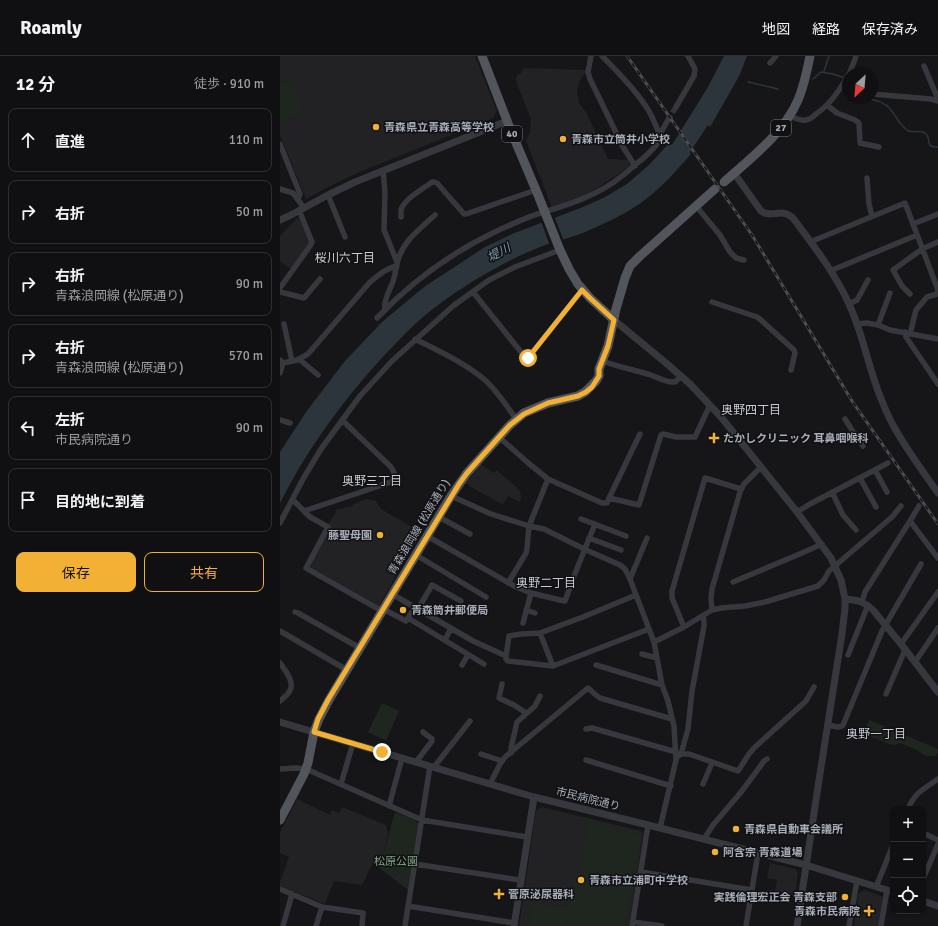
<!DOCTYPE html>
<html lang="ja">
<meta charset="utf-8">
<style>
:root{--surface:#101012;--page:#19191b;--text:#f1f3f6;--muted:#9c9d9f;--line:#303032;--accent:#f2b134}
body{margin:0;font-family:Signika,"Noto Sans JP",sans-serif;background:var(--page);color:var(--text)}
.controls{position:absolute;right:12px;bottom:12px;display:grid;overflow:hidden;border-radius:8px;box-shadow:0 1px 3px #0004}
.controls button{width:36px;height:36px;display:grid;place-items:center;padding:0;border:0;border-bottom:1px solid var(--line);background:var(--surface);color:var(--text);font:20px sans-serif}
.compass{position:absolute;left:562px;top:12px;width:36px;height:36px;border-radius:50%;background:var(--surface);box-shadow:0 1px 3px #0004;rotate:206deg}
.stop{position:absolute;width:12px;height:12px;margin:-9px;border:3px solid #f2b134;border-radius:50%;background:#fff}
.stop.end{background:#f2b134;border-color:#fff;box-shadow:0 1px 4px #0008}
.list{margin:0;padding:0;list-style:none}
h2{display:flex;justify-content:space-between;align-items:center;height:52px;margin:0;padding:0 16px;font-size:17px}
h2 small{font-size:13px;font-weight:400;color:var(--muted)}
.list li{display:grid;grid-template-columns:26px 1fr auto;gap:12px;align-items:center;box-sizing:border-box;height:64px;margin:0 8px 8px;padding:0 8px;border:1px solid var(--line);border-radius:8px}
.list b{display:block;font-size:15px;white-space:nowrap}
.list p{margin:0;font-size:13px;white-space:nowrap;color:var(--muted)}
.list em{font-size:13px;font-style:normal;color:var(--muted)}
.actions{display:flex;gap:8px;padding:12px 16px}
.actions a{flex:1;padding:9px 0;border:1px solid var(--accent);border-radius:8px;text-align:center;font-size:14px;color:var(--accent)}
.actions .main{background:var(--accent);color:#111}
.icon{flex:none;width:22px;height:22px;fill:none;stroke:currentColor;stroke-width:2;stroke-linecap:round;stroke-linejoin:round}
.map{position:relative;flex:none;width:658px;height:870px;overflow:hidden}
header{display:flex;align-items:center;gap:24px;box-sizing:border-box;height:56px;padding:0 20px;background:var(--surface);border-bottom:1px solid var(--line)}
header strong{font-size:19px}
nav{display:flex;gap:22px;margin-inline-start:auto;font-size:14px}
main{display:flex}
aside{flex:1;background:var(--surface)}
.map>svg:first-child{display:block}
.built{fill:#222225}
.green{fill:#1e261f}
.water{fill:#2c353c}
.pier{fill:#161618}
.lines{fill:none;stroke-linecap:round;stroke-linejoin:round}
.stream{stroke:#2c353c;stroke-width:1.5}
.minor-tunnel{stroke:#333438;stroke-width:5.5;stroke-dasharray:5.5 3;stroke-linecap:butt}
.minor{stroke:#37383d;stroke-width:5.5}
.tertiary{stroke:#37383d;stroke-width:7}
.primary{stroke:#53555c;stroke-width:9}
.rail-casing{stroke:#4a4c52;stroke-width:3}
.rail{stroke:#111113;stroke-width:1.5;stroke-dasharray:4.5;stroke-linecap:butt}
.route{stroke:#f2b134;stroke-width:5}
.poi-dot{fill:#f2b134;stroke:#111113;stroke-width:1.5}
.labels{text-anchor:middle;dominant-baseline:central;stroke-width:3;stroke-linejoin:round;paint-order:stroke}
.shield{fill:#111113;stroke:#7b7e86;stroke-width:1}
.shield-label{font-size:10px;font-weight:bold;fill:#a8adb8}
.poi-label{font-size:11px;font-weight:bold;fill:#a8adb8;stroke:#111113;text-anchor:start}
.street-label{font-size:11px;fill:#a8adb8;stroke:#111113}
.park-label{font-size:11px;fill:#7fa381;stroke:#111113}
.water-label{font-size:12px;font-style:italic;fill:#7f9bb3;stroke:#111113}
.neighbourhood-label{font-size:12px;fill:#c9ccd4;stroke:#111113}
</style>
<header>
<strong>Roamly</strong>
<nav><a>地図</a><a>経路</a><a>保存済み</a></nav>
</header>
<main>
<aside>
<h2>12 分<small>徒歩 · 910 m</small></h2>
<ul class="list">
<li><svg class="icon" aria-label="ahead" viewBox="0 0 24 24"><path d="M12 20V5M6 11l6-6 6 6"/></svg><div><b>直進</b></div><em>110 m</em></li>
<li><svg class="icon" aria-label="right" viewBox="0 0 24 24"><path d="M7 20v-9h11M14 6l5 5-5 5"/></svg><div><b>右折</b></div><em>50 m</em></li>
<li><svg class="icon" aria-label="right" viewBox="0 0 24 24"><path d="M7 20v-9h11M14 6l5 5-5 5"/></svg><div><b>右折</b><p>青森浪岡線 (松原通り)</p></div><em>90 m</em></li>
<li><svg class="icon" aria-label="right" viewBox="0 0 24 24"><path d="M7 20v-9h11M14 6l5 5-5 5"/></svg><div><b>右折</b><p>青森浪岡線 (松原通り)</p></div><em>570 m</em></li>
<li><svg class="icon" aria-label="left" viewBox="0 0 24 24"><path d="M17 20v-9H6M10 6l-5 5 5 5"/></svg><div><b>左折</b><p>市民病院通り</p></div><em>90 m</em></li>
<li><svg class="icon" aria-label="arrive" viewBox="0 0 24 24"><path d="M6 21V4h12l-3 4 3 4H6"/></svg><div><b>目的地に到着</b></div></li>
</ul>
<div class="actions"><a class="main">保存</a><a>共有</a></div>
</aside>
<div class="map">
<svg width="658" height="870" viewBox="0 0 658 870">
<rect width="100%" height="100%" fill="#161618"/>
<path class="built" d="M0,0h195l22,55 -4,7 -133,54 -26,12 -28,15 -26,-64z
M243,12l63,2 -1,3 -6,9 -1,4 -1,6 2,11 7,9 22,47 20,1 2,6 -31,21 -18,10 -29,11 -26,-67 2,-4 2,-5 1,-13 -14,-35 -1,-4 1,-5 4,-2z
M19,162l11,25 -19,26 -11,-8v-25l16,-17z
M200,408l14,9 3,-3 19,17 4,4 1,7 -1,4 -12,-6 -5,9 -32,-18 -5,-4z
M86,443l10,2 5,8 41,24 -23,37 -20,36 -70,-40 19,-41 8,-13 -1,-2 17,-4 2,-2z
M17,743l33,16 2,-5 7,3 3,-6 44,18 2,8 -4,18 -11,12 -11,22 -28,-4 -9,23 -45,-18v-4l9,-25 -9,-4v-20z
M262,751l99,24 2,2 -14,93h-110l17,-115z
M490,807l25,6 3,4 -3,22 -20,-3 2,-12 -10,-2z
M585,834l19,7 -4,29h-26l4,-32 3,-2z"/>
<path class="green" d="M11,25l13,30 -24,10v-35z
M102,647l17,8 -13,30 -18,-9z
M589,664l69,29v3l-2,4h-10l-4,-2 -5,-4 -18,-7 -4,2 -6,-1 -20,-8h-5l3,-5 -2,-1z
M115,756l21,9 2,3 -10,66 -35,-27 11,-12z
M308,765l53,14 -15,91h-59l7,-53h6z
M252,848l36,5 -3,17h-36z"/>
<path class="water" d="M444,0h23l-7,18 -7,13 -23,40 -2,-2 -18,27 1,2c-14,16 -28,32 -45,45 -18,14 -40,24 -61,33 -12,5 -25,8 -37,12 -10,4 -21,8 -31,13 -28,14 -55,30 -80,49 -21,15 -39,35 -57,54 -39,43 -74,91 -100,143v-51l26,-40 39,-51 37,-39 42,-35 61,-40 27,-13 71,-27 22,-10 22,-13 24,-21 18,-20 3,2 36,-58z"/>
<path class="pier" d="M274,160l10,25 -14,5 -9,-25z"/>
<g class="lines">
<path class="stream" d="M544,15l5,-15
M533,23l8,-7 12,2 12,4
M468,26l30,7
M586,42c9,2 19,4 25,12 6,7 9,17 18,21 5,2 11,-1 16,2 7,5 -1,15 13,14"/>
<path class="minor-tunnel" d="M388,64l8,-13"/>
<path class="minor" d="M311,0l-3,16 2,7 33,68 12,19
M322,0c15,15 31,31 43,49 7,9 10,20 15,30
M490,7l6,-7
M644,10l14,33
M569,18l5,-12 2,-6
M592,38l59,5 7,2
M547,49l10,8 18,7 4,3 1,20 19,4
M396,51l18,-31 1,-7 -7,-13
M510,60c5,2 10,5 15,4 4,0 8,-3 11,-6 15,-10 24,-24 32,-39
M0,88l20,50 -2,5
M103,114l2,22 -1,38 13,32
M587,122l2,26 3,12
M0,133l13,4 11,15
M48,139l17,42
M416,150l24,29 10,17 6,6 8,2
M658,158l-25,10 25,66
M121,161c0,-2 0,-5 0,-7 3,-11 22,-21 31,-28h2l3,1 27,31h2l70,-24
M530,186l95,-39 8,21
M550,215l87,-36
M0,232l30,-42 2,-4 -13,-32
M0,236l24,6 16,-19
M193,236l52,65 3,1 54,-68
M630,238l-8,-8 -9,-16 29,-21 16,-7
M432,246l45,15 4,3 33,30 1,3 -4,17
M569,248l8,-4 11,-20
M105,254c-2,-8 4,-19 7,-26 2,-5 3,-10 4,-15 1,-3 1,-6 2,-9 6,-20 22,-31 37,-45
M97,262c34,-36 77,-67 122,-88 15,-7 30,-14 45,-18 17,-5 33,-10 49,-18 16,-7 29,-17 42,-29 8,-6 16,-13 22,-21 2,-3 1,-5 3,-9 1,-4 6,-11 8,-15
M4,268l8,37
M576,268l11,-1 11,2 12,5 48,9
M598,269l12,-32
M625,276l1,5 32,47
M630,278l6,-24 11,-13 10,-3 1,-3
M135,283c24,12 50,24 70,41 12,11 22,26 31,39
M19,303l19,16
M0,304l3,3 -3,10
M323,305c15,6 32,9 48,14 7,3 16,8 24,7l6,-6
M3,307l14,-3 11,-6 62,-72c7,-6 17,-14 26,-16
M565,363l10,16
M0,364l10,3
M62,364l48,46c4,5 7,11 1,16l-87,29 6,6 18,10 -22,41 76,43
M576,378l7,12
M219,381l28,25 21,17 54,24h5l2,-5 30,7 22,-70 2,-1 13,3h19l15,-32
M595,414l12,22
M580,422l16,29
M552,436l11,23 13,15
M171,440l40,18 38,12 15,3 40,20 36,16 5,4 5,10 24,63 8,43 6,16 6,25 2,34 -16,68
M329,442l31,-64
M15,446l9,9
M639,450l-9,15 28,37
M517,456l13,-8 78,-41
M159,461l31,17
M301,463l45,17
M0,467l23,-44 18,-30 39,-53 32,-35 61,-55 36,-26 26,-13 45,-17
M147,480l89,51 15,6 33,8h1l9,-25 21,-52
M309,482l32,12
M136,499l70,42
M350,523l17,-41
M453,526l69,-29 20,-9
M228,527l18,-30 1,-4 2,-23 19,-47
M112,538l81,47 33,15v3l2,2 45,5 96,-37
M582,546l3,-10 45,-71
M103,553l23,12 9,-14
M138,553l14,-24 29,16
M246,554l9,3
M432,554l-1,-12 1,-9 28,-97 4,-8 17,-17
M15,556l3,1 62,35
M128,562l76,46
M243,567l8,-30
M404,571l-12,-29v-7l33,-113 36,11
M0,575l67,39
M260,577l13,33
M165,584l6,-12
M374,586l30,-15 28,-17 9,-2 24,-2 20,-4 53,-16 6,-6 5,-9 63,-54 9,-11
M621,588l37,-52
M362,598l15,4
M568,599l20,-50
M226,600l3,-20 12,-2 19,-1 43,-16 53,-22
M635,606l23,-34
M0,607c5,7 16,20 9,29 -2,4 -6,6 -9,9
M182,609l6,-10
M316,609l66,20
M222,628l-3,14 15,7 12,8
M606,638l19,-44
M547,669l11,2 4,-1 1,-1 39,-94 39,-67
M306,673l6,-1 84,24
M231,697v-5l6,-26 18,-16 5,-10
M201,698l21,7
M401,698l7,-25 4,-38 12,-65v-5l-1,-4
M397,701l4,-3h8l49,17 11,-17 5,-6 52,-47 8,-14
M306,704l85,26
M136,706l16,-21v-2l-9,-7
M154,711l36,-46
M0,713l16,-1 10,1 116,51 105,17
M61,728l12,-41
M210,728l10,-20 5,-7 83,-69 9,8 3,2 72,21
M423,728l9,-21
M109,750l13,-48
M628,753c7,-17 16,-20 30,-30
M643,777l15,7
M424,783l9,-14 29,-34 22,-30 3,-2
M135,808l105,16
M361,816l111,18
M643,823l15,-35
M596,831l17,-42
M0,833l42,18 41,6 -1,13
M128,850l106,17
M353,866l29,4
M3,870l9,-32
M36,870l6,-19
M125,870l25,-160
M352,870l16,-101
M466,870l12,-73
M569,870l8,-45
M601,870l6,-36"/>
<path class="tertiary" d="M454,117l27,38c11,8 20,-4 32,7 20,27 42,55 56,86 14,30 19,62 31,92 5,13 10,25 17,36 12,21 27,41 41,61
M0,164l9,-4 39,-21 27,-13 152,-61
M334,264l52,43 24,21 31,33 76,95 34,46 10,22 4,19c12,1 18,2 28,11l28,34 37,48
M0,666l254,75 114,28 158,40 87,27
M643,845l15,5
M234,870l20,-129
M517,870l22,-146 23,-146 3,-26v-9"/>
<path class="primary" d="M202,0l29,75 25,59 24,60 9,19 9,15 12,14 24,22
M444,126c26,-23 60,-49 74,-82 6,-14 9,-29 12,-44
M0,764l24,-46 4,-11 6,-31 5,-13 10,-19 122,-204 16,-23 43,-48 14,-12 24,-10 30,-7 7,-4 11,-11 3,-5v-7l9,-23 8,-37 9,-31 5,-12 10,-10 75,-67"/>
<g class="rail-casing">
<path id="rail" d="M347,0l125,179 26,43 74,123 86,123"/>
</g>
<use href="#rail" class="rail"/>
</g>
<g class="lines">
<path class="route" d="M102,696l-68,-20 4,-13 10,-19 131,-216 8,-11 32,-36 11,-12 14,-11 24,-11 30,-7 8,-4 6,-5 7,-11v-7l9,-23 6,-26 -24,-22 -8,-8 -54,68"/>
</g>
<g class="poi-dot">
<circle cx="96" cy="71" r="4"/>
<circle cx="283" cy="83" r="4"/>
<path d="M432 376h4v4h4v4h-4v4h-4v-4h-4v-4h4z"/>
<circle cx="100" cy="479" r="4"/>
<circle cx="123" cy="554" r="4"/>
<circle cx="456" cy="773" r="4"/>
<circle cx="435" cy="796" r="4"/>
<circle cx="301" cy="824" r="4"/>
<path d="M217 832h4v4h4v4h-4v4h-4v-4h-4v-4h4z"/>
<circle cx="565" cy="841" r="4"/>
<path d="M587 849h4v4h4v4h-4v4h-4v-4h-4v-4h4z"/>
</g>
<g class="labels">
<g class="shield">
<rect x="491" y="64" width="20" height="16" rx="3"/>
<rect x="222" y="70" width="20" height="16" rx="3"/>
</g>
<g class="shield-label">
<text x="501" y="72">27</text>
<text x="232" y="78">40</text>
</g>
<g class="poi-label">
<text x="104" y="71">青森県立青森高等学校</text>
<text x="291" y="83">青森市立筒井小学校</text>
<text x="443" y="382">たかしクリニック 耳鼻咽喉科</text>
<text x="92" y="479" text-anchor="end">藤聖母園</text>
<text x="131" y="554">青森筒井郵便局</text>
<text x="464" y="773">青森県自動車会議所</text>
<text x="443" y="796">阿含宗 青森道場</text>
<text x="309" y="824">青森市立浦町中学校</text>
<text x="228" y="838">菅原泌尿器科</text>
<text x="557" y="841" text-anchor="end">実践倫理宏正会 青森支部</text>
<text x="580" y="855" text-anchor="end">青森市民病院</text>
</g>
<g class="street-label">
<text transform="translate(139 471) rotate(-59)">青森浪岡線 (松原通り)</text>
<text transform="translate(308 743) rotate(14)">市民病院通り</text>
</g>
<g class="park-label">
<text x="116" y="805">松原公園</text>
</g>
<g class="water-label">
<text transform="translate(219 197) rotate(-28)">堤川</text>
</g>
<g class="neighbourhood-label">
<text x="65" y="202">桜川六丁目</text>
<text x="471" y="354">奥野四丁目</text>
<text x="92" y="425">奥野三丁目</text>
<text x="266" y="527">奥野二丁目</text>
<text x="596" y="678">奥野一丁目</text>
</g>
</g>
</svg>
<div class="controls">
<button>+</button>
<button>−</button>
<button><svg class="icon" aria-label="locate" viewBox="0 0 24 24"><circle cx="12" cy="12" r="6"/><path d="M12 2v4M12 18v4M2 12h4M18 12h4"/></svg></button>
</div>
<svg class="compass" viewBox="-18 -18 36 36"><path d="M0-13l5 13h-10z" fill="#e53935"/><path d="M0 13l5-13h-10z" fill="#9c9d9f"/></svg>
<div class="stop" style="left:248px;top:302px"></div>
<div class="stop end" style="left:102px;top:696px"></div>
</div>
</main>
